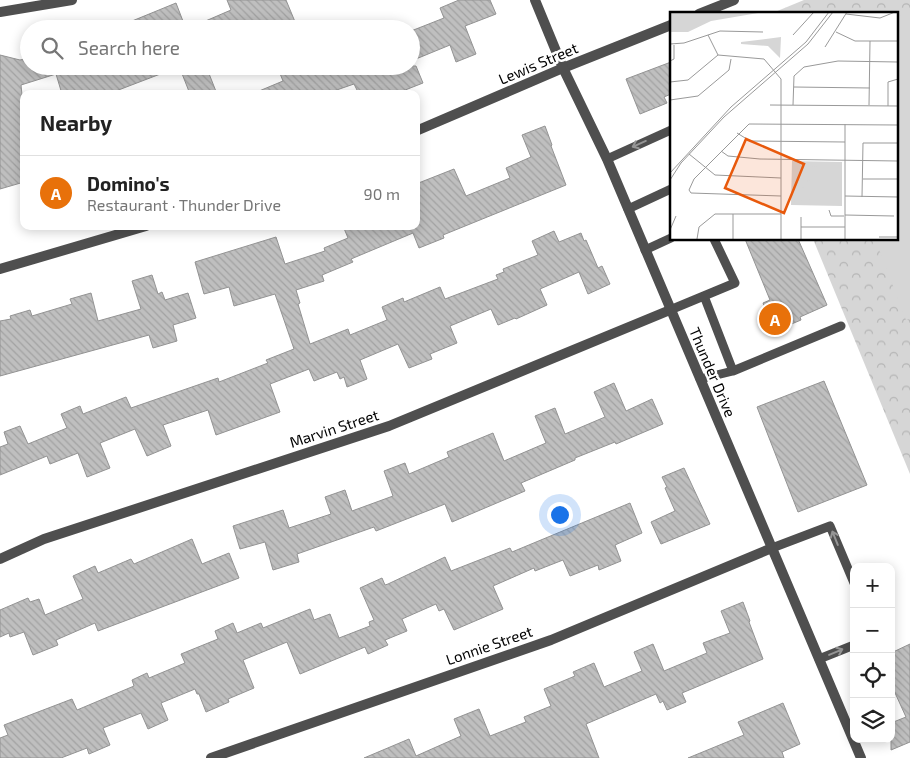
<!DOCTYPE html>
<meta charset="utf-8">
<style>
:root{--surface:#fff;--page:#f2f2f2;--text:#222;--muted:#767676;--line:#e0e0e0;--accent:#111827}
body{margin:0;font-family:"Exo 2",sans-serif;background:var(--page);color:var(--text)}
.controls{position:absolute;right:15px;bottom:15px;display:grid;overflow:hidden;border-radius:10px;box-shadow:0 2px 12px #0003}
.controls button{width:45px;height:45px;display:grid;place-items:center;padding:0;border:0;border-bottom:1px solid var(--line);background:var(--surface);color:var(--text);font:25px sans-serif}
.you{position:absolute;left:559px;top:514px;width:18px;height:18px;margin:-12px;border:4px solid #fff;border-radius:50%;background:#1a73e8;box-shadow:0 0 0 8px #1a73e833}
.badge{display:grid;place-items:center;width:32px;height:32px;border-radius:50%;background:var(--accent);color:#fff;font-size:16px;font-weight:700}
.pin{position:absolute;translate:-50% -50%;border:2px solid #fff;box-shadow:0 1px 5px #0006}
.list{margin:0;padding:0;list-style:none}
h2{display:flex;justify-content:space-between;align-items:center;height:65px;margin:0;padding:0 20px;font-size:21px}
h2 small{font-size:16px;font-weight:400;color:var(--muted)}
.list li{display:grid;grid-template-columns:32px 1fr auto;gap:15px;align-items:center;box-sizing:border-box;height:75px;padding:0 20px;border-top:1px solid var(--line)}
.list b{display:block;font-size:19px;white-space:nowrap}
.list p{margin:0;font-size:16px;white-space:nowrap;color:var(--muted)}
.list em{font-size:16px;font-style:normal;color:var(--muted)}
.icon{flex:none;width:28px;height:28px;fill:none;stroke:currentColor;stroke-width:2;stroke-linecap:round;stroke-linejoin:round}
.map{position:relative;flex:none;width:910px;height:758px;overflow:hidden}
.search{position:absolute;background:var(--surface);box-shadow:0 2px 12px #0003;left:20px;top:20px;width:400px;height:55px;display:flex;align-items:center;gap:12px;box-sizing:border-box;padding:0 18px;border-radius:28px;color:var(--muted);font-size:19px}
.panel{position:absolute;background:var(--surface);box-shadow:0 2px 12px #0003;left:20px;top:90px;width:400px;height:140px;border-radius:10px}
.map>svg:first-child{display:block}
.forest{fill:url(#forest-crowns)}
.garden{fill:#d6d6d6}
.building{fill:url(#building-back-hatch);stroke:#939393}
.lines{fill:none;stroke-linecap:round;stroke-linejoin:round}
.service{stroke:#4f4f4f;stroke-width:9}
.minor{stroke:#4f4f4f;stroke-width:10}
.tertiary{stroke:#4f4f4f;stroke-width:10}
.oneway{stroke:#959595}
.labels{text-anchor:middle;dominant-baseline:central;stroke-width:5;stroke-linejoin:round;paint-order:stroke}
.street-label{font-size:15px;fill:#000;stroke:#fff}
.inset-road{fill:none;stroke:#999;stroke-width:1}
.view{fill:#e8590c;fill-opacity:0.15;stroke:#e8590c;stroke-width:2.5}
.inset-edge{fill:none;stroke:#000;stroke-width:2.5}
</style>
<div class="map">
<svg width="910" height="758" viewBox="0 0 910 758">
<defs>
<pattern id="forest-crowns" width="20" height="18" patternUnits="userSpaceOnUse" patternTransform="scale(1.25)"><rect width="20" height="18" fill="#d6d6d6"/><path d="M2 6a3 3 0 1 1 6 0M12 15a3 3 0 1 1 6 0" fill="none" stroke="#b6b6b6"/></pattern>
<pattern id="building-back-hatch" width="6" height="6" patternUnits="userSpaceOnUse" patternTransform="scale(1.25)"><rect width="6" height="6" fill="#bfbfbf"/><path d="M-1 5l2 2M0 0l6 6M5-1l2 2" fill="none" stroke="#a2a2a2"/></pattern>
</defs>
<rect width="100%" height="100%" fill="#fff"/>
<path class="forest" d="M804,0h106v474l-97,-235h83v-225h-126z"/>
<path class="garden" d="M910,13v306l-4,1 -31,-81h21v-223z"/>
<path class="building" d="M227,0h59l12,29h-111l44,-19z
M459,0h31l6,14 -31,12 11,28 -20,8 -6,-17 -39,16v-30l33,-13 -4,-10z
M176,3l10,26h-71v-1z
M0,55l20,5 9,-2v8h147v2l-68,26h-46l-6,-20 -35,11 3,30v67l-24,7z
M671,62v32l-7,3 3,6 -27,11 -14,-35z
M179,66h27l11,28h-27z
M277,66h139l7,17 -28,11h-36l-5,-10 -29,10h-73l31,-13z
M545,126l7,19 -1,1 15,39 -123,50 1,3 -25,10 -6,-15 -62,26 2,3 -31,13 2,6 -28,9 4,13 -2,1 12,40 38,-15 2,6 37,-15 -5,-13 21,-9 1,4 36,-15 5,12 53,-20 -2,-4 8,-3 -1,-3 35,-14 -6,-14 22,-10 5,11 22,-9 3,8 2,-1 12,28 4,-2 8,18 -22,10 -9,-22 -39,17 7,16 -31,14 -1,-1 -17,7 -7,-16 -41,17 7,17 -27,11 2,5 -23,9 -11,-24 -38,16 7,19 -20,8 -3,-10 -4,2 -3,-7 -23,9 -5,-12 -39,15 10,28 -64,23 -8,-25 -45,15 8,21 -24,10 -12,-27 -35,14 10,25 -23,9 -9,-24 -28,11 -3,-8 -47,19v-28l8,-3 -4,-12 16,-6 8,18 39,-16 -6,-14 19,-8 3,8 43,-17 5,11 87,-30 1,4 49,-19 -2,-3 28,-11 -19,-55 -41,12 -5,-19 -25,7 -9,-32 81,-25 9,27 40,-13 -1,-3 24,-10 -5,-12h73v-42l38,-15 12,27 44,-18 -4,-10 25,-11 -9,-22z
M745,239h53l29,66 -27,12 1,3 -24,10 -1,-3 -2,1 -11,-25 7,-3z
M152,275l6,19 4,-2 3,8 23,-7 8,25 -23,7 4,16 -24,7 -4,-13 -149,41v-55l11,-2 -1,-3 20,-6 2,6 40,-12 -2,-5 21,-6 7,28 43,-12 -9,-28z
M824,381l43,104 -69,27 -41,-105z
M614,383l12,28 26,-12 11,25 -47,20 -1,-2 -40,16v2l-54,23 4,8 -73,31 -7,-18 -69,27 -2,-4 -77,27 2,8 -26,8 -8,-28 -25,7 -7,-23 50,-16 6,18 42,-14 -6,-17 20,-7 7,21 41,-15 -9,-25 21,-8 4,11 40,-17 -2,-5 46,-19 11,28 42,-18 -11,-27 20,-8 10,26 40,-17 -11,-25z
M684,468l26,56 -49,20 -10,-22 24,-11 -10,-23 2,-1 -5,-10z
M630,503l12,30 -27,12 6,16 -22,9 -1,-5 -28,11 -7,-16 -28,11 -1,-3 -41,18 10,23 -49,21 -10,-21 -5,2 -3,-7 -34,15 5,12 -22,9 3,5 -20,9 -3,-7 -65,27 -13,-32 -44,18 11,28 -26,11 1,3 -23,10 -7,-18h-2l-2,-5 -34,14 7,17 -20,9 -7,-16 -38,15 7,17 -21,9 -2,-6 -26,10h-61v-20l8,-3 -4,-10 68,-26 5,11 57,-24 -2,-6 15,-7 2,5 36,-15 -4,-9 37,-15 -3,-8 18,-8 4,10 24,-10 2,5 47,-19 4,11 16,-6 9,24 31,-12 -1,-4 5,-2 -14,-32 22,-10 3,7 3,-1 57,-27 6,14 59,-23 2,4z
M192,539l10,25 27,-11 10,25 -141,53 -3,-8 -39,17 2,5 -25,10 -9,-23 -14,5 -1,-4 -9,4v-27l28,-12 2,4 9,-3 6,16 38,-16 -10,-23 22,-10 3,7 33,-14 3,5z
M743,602l7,19 -1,1 14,37 -81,34 4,9 -19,8 -4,-9 -3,2 -4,-9 -70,30 13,34h-235l45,-19 7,17 45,-20 -7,-17 25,-10 11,27 36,-14 -2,-5 27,-11 -7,-17 31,-13 -2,-4 21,-9 10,24 38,-16 -8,-19 19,-8 11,27 43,-18 -4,-10 27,-10 -9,-22z
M910,644v98l-19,8v-27l15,-6 -15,-33v-31z
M783,703l17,41 -18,8 2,6h-96l56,-23 -6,-13z"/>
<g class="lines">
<path class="service" d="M607,159l64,-29
M628,209l43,-20
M645,250l26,-12
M670,310l65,-27 -21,-44
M733,371l108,-45
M700,379l33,-8 -29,-75
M772,548l58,-22 24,57
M819,659l35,-14"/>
<path class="minor" d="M0,12l72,-12
M699,14l35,-14
M416,131l147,-63 108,-43
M0,269l146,-43
M0,559l44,-20 345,-113 281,-116
M211,758l340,-118 221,-92"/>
<path class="tertiary" d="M535,0l28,68 44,91 254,599"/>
</g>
<defs><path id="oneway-shaft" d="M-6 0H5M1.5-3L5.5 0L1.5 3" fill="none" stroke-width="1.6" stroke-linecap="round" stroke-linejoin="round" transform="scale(1.25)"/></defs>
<g class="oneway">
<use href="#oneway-shaft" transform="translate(639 144) rotate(156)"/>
<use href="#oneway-shaft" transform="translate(835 538) rotate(-112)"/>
<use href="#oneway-shaft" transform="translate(836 652) rotate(-23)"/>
</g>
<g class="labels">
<g class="street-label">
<text transform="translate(538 63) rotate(-23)">Lewis Street</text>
<text transform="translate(713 372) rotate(67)">Thunder Drive</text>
<text transform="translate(334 428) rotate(-18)">Marvin Street</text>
<text transform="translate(489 645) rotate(-19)">Lonnie Street</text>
</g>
</g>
<g transform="translate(670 12)">
<rect width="228" height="228" fill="#fff"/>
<path d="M111,25l-1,21 -12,-12 -27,-2v-2z" fill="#d6d6d6"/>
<path d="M0,0h94l-53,9 -23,11h-18zM122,149l50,1v44l-51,-1z" fill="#d6d6d6"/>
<path d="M128,153l19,2 -5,12 -13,6h-4zM125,175l9,1 6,11 -16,3z" fill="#d6d6d6"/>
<path class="inset-road" d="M176,2l34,4 15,-6M166,20l19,9h43M38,23l10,20 46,4 17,20v160M123,23l21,-23M0,32l14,-1 36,-12 43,1M155,35l22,-35M0,49l4,-2v-14M0,70l18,-2 30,-25M124,75l76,1M0,88l28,-4 31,-26 2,-11M100,93l128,1M123,93l1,-29 10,-9 34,-6 60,1M199,93l1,-64M218,94v-24l10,-3M175,112v115M67,121l13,8 95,1M51,139l7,5 32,3 138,2M19,142l26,21 66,3M0,161l61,-66 75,-65 23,-30M193,167h35M0,168l11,-17 43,-46 84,-73 25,-32M111,184l-90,-3 -2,-3 5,-11 55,-55 149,1M175,184l53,1M192,185l1,-54h35M159,198l2,6h13M175,203l49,1M131,205v22M131,215h44M0,218l6,-14M209,225h19M27,227l2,-12 16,-13h66M63,227v-25"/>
<path class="view" d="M76,127l58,25 -20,49 -59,-25z"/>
<rect width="228" height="228" class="inset-edge"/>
</g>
</svg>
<div class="controls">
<button>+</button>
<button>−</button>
<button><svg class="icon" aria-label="locate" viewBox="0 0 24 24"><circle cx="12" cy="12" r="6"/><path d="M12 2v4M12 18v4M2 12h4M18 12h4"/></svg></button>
<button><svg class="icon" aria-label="layers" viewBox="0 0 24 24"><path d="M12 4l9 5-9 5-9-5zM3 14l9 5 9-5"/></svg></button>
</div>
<div class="you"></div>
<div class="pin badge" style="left:775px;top:319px;background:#e8710a">A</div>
<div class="search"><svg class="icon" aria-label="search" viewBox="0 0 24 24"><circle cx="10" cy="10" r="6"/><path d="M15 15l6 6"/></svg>Search here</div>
<section class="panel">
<h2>Nearby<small></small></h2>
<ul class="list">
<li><span class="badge" style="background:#e8710a">A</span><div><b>Domino's</b><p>Restaurant · Thunder Drive</p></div><em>90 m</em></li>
</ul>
</section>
</div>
